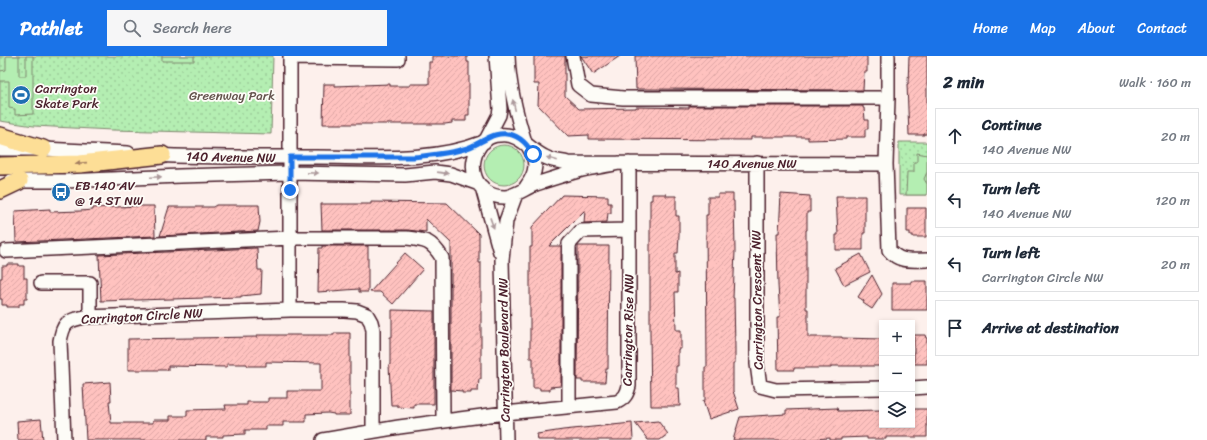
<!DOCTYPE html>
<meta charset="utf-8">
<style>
:root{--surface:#fff;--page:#f6f6f7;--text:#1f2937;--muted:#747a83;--line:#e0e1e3;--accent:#1a73e8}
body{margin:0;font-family:Sriracha,sans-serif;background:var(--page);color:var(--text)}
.controls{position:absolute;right:12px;bottom:12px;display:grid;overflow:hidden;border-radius:0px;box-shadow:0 2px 6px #0003}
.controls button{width:36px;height:36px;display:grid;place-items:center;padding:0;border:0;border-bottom:1px solid var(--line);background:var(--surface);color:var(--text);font:20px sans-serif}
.stop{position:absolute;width:12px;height:12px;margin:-9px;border:3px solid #1a73e8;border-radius:50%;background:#fff}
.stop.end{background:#1a73e8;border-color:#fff;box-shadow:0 1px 4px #0008}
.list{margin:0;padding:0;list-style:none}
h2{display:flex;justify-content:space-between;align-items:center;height:52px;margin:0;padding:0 16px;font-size:17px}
h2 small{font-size:13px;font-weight:400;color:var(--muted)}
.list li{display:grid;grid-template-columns:26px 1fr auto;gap:12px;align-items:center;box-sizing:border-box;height:56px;margin:0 8px 8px;padding:0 8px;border:1px solid var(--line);border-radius:0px}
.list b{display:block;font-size:15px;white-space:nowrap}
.list p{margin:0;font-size:13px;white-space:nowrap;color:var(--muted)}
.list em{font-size:13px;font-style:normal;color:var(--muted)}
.icon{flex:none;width:22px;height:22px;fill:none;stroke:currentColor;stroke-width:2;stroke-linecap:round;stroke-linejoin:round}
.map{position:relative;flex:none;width:927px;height:384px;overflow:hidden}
header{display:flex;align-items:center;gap:24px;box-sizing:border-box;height:56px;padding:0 20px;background:var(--accent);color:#fff}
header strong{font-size:19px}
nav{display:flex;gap:22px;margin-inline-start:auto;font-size:14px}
.search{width:280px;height:36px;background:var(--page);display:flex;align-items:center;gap:10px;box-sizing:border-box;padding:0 14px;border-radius:0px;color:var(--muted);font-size:15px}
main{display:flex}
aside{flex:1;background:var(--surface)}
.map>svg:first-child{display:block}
.park{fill:url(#park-dots);stroke:#7f866e}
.garden{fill:#b4eeb2;stroke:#7f866e}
.building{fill:url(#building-hatch);stroke:#4a1f2b}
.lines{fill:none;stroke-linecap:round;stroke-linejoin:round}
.minor-casing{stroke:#4a1f2b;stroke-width:16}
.major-casing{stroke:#4a1f2b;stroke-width:20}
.minor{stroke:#fdfcf7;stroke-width:13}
.major{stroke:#fdde96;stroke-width:17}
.oneway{fill:#ac999b}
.oneway2{fill:#a47e60}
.route{stroke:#1a73e8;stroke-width:5}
.labels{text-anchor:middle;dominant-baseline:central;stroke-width:3.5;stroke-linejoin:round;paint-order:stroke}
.poi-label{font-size:13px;fill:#4a1f2b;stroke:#fdfcf7;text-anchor:start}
.park-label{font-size:13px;fill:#64534d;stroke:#fdfcf7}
.street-label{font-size:13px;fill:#4a1f2b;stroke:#fdfcf7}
</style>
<header>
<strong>Pathlet</strong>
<div class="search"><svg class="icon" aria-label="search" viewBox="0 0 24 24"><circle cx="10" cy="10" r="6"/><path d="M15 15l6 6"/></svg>Search here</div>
<nav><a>Home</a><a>Map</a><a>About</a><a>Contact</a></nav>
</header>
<main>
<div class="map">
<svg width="927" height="384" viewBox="0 0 927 384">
<defs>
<pattern id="park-dots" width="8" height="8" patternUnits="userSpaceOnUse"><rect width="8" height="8" fill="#b4eeb2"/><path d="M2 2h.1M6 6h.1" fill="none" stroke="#9ccc99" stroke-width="1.8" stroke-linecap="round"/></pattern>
<pattern id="building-hatch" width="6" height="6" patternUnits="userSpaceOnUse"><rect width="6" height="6" fill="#ffc2bf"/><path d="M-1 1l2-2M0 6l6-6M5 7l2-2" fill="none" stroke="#dca6a4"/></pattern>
</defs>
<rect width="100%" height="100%" fill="#fdf0ec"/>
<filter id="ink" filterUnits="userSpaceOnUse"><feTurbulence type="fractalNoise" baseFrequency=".025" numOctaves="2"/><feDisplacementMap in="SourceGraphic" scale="8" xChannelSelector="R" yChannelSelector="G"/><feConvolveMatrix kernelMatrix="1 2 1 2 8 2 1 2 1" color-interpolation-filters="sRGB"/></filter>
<g filter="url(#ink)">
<path class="park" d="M0,0h273l-2,78 -159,-4 -78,-4 -34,-5z
M899,86h28v53h-28z"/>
<path class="garden" d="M6,0h13v20h7v-20h7v58l-18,1v-6l-6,-1v-27h-9v-10l6,-1z
M162,0h32v5h-32z
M484 109a20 20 0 1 1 40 0a20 20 0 1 1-40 0Z
M917,97l10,2v17l-3,7 3,5v11h-21l1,-23h7v-10h3z"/>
<path class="building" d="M432,0h35v6h2v53h-3v6h-14v2l-7,1h-122l1,-40h11v2l55,-2v2h20v-2h19v-22h3z
M534,0h31v40l14,13 57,-1v-1l53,1v-2h174v2h1l1,12h3v9h-3v8h-19v2l-38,1v-3h-57v3l-162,-1v-4l-21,1 -30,-31 1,-21h-5z
M581,0h39l-27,18z
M635,0h230l2,1v15h-3l-1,18 -227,-1z
M909,0h18v78h-3v1h-15l-2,-51h1z
M652,138h14v2h10v20h3v19l-1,18h-3v21l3,-1v19h-3l1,38h5v19h-3v17h-2v22h3l1,18h-29l-1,-72v-134h2z
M718,138h15v7h1l1,50 -2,47h1l1,50v15h-2v28l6,18 -30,10 -6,-18 2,-1v-33h2l-1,-152h2v-18h10z
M781,138l29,2v16h-3v18h-1v79h2v28h34v1l40,1v27h-51v2h-37v2h-16l-1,-53h3l-2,-32 -1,-52h2z
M562,139l46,1v7h3v10h-3l-1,9 -23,1 1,-13 -36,36h12v140l-11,1v3h-10v-2h-7v-30h-3v-111h2v-20z
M836,140h29v37h-2v17h-27v-15h2z
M371,146l76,1 32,31v29h2v116h-2l-1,12h-7v2h-9v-2l-11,-1v-147l-25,-24v13l-19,-2h-85l-1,-26h50z
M216,149h43l1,17 -2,9 -98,5 9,-29h44z
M139,150h15l1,30 -139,6 -1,-31 35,-2v3l30,-1 13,-1v-2z
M907,152h19v29h-13v-2h-3v-3h-3z
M322,190h46v46h-9v-3l-41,3 1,-44h3z
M578,190h31l-1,123h-2l-1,13h-23v-2h-5z
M257,192l1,22h4l-1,24 -20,2v1l-140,4 -2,-46z
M405,197l18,16 -30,35 -13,-12h-10z
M861,198l9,18 -26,13 -9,-17z
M7,208h12v2h5v12h3v21h-3v5h-5v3h-12v-2h-5v-6h-2v-21h2v-12h5z
M872,219l10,19 -10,15 -9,-6 1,-2 -6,-4z
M911,225h16v29h-35v-27h19z
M392,254l42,1v93h-20v4l-16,-1v-2h-7l-2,-40h1v-28h2z
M334,277h16v82h-16v-1l-6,-1 -22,1v8h-23v4h-17v4h-21v4l-22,1v2h-17v3h-120l-3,-56 27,-2 1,19h-2l2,22h42v-3h17v-4h17v-6l39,-1 -1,-4h22v-3h21v-4h19v-7h34v-28l-55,-1v4h-19v-2h-20v3l-59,-1v4h-40v-31l129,-2v-2h77z
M914,279h11l1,3h1v26h-13z
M837,352l1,3 44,-1v15h30v-16h15v28h-41v2h-19v-2l-26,1v2h-11v-2l-30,2h-67l7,-23 46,-3v-4z
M41,363l2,21h-25l-1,-19z
M658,365l10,13 -8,6h-12l-13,-17z
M632,367l1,17h-95l-1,-6 26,-4z"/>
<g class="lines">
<g class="minor-casing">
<path id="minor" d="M508,0c1,30 8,58 17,86
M573,0l5,29 13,10 32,3h265
M888,0v42l-2,66 3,86c11,13 22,10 38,10
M290,2l108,1v-3
M486,84l13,-25 1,-6 -4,-53
M0,93h43l85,4
M154,99c53,3 107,2 161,2 56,0 115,6 169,-15
M619,107c-12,3 -25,4 -37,7 -15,4 -31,9 -46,14 -11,4 -20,12 -31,13 -31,0 -41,-34 -22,-55 4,-4 11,-7 17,-7 20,-2 28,14 45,22 7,4 15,4 23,6l318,1
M757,107v201l3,22 16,4 106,-2
M11,125h55l114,-5 110,-3 115,2 30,-3 16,2 28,10
M482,131l18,65
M526,131c11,-15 12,-25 2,-41
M6,195l284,-13h117c19,2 25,3 35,20l1,163
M41,227h49v34
M290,254v-254
M912,332l15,-1
M569,350v-162l12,-13 48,-1
M64,384l-4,-99c4,-19 6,-20 25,-24l205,-7h54l13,1 10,4 4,7 2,8v101
M323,384l76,-13 106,-14 112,-11c8,-4 10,-8 12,-16v-223
M506,384l-4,-180 4,-39 10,-27"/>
</g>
<g class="major-casing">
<path id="major" d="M0,80l43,13
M0,110l80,-2 82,-9
M0,134l19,-9"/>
</g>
<use href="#minor" class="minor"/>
<use href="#major" class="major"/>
</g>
<defs><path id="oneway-solid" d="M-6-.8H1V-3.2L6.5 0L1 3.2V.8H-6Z"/></defs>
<g class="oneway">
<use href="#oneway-solid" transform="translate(514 49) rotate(-103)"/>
<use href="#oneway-solid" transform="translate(552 103) rotate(-163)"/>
<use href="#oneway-solid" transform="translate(313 117) rotate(1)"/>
<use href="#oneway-solid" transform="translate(443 117) rotate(8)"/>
<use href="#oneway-solid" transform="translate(156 121) rotate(-3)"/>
<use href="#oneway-solid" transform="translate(492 167) rotate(70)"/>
</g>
<use class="oneway2" href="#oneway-solid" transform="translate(81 107) rotate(176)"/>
</g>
<g class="lines" filter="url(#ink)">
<path class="route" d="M290,134v-33h123c17,-2 34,-3 51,-8 12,-3 21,-11 31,-14 18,-5 30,5 38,19"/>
</g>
<defs>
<g id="stadium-disc" transform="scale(1)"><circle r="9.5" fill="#1f6fb2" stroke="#fdfcf7"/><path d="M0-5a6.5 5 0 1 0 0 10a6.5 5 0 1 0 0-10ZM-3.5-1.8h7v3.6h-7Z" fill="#fff"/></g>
<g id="bus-disc" transform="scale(1)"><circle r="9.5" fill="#1f6fb2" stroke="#fdfcf7"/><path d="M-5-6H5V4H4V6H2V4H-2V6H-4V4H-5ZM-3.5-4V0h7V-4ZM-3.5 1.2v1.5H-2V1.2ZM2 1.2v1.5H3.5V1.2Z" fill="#fff"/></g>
</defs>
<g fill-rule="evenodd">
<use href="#stadium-disc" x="21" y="39"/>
<use href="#bus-disc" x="61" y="136"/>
</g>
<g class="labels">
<g class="poi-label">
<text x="35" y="32">Carrington<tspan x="35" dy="15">Skate Park</tspan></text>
<text x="75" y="129">EB 140 AV<tspan x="75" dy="15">@ 14 ST NW</tspan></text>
</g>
<g class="park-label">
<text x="232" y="39">Greenway Park</text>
</g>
<g class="street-label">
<text transform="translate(231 101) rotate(1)">140 Avenue NW</text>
<text x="752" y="107">140 Avenue NW</text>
<text transform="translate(757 244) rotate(-91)">Carrington Crescent NW</text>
<text transform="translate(142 260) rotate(-3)">Carrington Circle NW</text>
<text transform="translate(628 274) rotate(-89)">Carrington Rise NW</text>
<text transform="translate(504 294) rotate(-91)">Carrington Boulevard NW</text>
</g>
</g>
</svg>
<div class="controls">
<button>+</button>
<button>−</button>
<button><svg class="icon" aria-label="layers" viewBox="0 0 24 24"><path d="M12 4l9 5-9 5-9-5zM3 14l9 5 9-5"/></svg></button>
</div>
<div class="stop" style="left:533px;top:98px"></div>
<div class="stop end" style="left:290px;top:134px"></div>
</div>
<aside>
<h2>2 min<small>Walk · 160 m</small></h2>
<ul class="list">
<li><svg class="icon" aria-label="ahead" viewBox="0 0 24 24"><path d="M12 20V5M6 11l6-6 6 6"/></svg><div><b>Continue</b><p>140 Avenue NW</p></div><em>20 m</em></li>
<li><svg class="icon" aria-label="left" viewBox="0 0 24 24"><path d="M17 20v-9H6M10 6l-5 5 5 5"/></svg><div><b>Turn left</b><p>140 Avenue NW</p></div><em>120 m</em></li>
<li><svg class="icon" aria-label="left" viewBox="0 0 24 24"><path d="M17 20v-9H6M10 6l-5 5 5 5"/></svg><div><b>Turn left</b><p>Carrington Circle NW</p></div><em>20 m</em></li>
<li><svg class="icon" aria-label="arrive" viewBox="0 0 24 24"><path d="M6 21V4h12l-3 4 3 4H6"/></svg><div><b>Arrive at destination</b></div></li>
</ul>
</aside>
</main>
